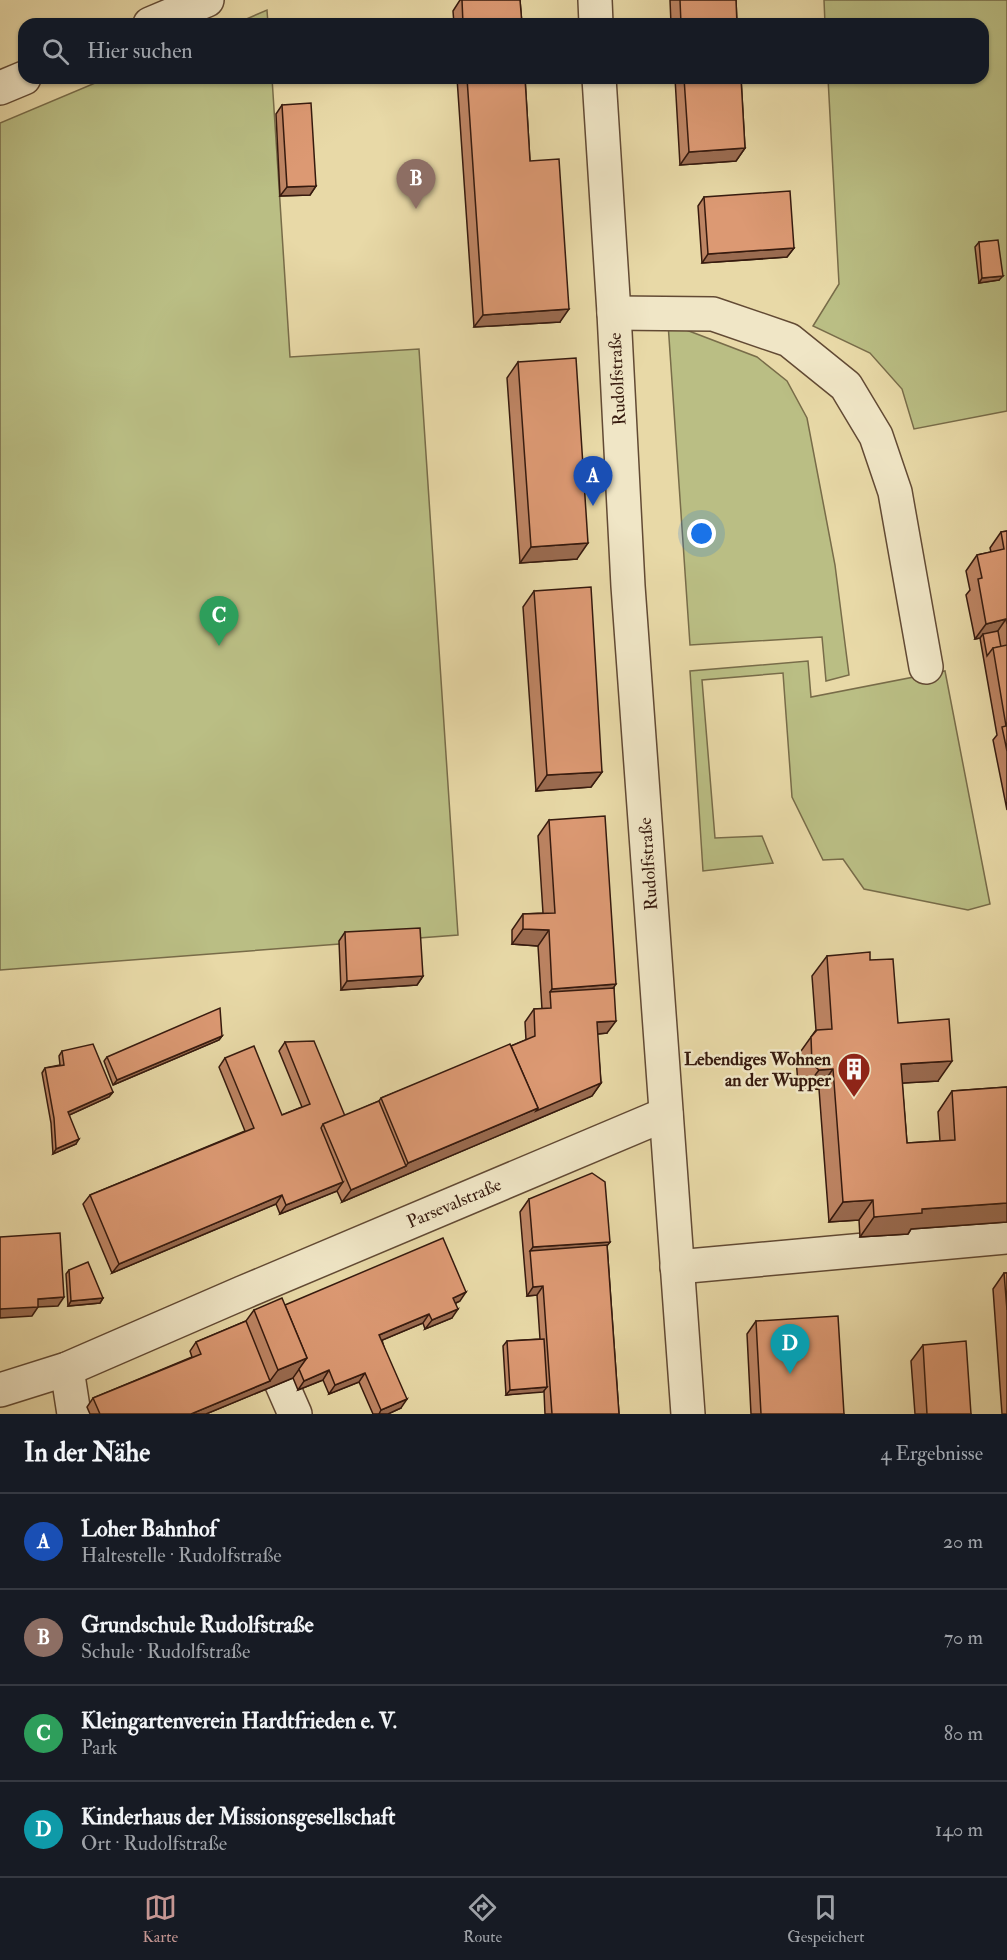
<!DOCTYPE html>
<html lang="de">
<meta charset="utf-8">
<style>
:root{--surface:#171b24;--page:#242831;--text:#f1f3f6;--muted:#9ea1a6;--line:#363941;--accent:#c59692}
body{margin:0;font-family:"IM FELL Double Pica",serif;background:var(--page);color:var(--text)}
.you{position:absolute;left:702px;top:534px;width:21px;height:21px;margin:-15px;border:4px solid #fff;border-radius:50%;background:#1a73e8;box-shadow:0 0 0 9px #1a73e833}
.badge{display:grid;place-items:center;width:39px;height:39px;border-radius:50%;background:var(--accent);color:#fff;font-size:20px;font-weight:700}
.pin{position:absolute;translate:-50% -50px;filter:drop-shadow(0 2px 3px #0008)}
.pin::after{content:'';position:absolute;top:32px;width:21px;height:18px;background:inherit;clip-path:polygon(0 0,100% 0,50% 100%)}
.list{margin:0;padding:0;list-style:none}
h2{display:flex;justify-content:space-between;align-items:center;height:78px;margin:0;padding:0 24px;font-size:26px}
h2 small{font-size:20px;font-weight:400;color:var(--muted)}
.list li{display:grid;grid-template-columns:39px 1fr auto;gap:18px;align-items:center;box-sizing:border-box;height:96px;padding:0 24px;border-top:2px solid var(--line)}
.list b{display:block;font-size:22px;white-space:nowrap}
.list p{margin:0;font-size:20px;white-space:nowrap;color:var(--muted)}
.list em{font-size:20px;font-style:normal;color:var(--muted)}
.icon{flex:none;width:33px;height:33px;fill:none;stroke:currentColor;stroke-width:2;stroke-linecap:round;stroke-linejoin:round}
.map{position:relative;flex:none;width:1007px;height:1414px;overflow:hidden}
.search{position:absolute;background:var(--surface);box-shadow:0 2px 4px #0004;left:18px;right:18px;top:18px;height:66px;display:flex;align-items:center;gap:15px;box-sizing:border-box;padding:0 21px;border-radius:18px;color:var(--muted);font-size:22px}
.sheet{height:462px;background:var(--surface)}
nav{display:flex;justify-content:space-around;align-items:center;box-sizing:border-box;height:84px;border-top:2px solid var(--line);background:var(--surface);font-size:16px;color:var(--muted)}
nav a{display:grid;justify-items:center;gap:3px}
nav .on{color:var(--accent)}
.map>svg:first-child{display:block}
.green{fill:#babe84;stroke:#786c49;stroke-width:1.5}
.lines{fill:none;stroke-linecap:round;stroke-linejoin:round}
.minor-casing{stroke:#624a34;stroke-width:36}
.minor{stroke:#f0e6c6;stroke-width:33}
.wall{fill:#bd8463;stroke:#361a0e;stroke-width:1.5}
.shaded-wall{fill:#9a6b50;stroke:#361a0e;stroke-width:1.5}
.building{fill:#dc9973;stroke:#361a0e;stroke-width:1.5}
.labels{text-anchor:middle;stroke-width:5;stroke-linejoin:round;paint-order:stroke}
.street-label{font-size:18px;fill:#361a0e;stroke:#f0e6c6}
.poi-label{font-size:18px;font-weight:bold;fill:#361a0e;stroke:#f0e6c6;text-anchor:end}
</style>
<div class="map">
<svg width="1007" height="1414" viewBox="0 0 1007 1414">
<rect width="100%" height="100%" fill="#e8d9a7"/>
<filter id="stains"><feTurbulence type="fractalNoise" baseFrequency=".00333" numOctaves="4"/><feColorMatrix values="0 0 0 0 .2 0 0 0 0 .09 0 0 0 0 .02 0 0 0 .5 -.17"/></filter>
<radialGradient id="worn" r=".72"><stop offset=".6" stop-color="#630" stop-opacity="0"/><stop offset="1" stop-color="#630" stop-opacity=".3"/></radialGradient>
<g class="green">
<polygon points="824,0 1007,0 1007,411 914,429 902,389 870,353 813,326 839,284 828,78 983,78 983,24 825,24"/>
<polygon points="267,10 268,24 235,24"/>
<polygon points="107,78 272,78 290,357 419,349 458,935 0,970 0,123"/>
<polygon points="668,323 757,357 787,381 807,418 835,565 849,675 826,681 822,637 690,645"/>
<polygon points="808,661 811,697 945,671 990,904 968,910 864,889 843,859 823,860 792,797 783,673 702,680 715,838 762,836 773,863 703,871 690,671"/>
</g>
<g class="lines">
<defs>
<g id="minor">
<polyline points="595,0 596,24"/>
<polyline points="150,24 207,0"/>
<polyline points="599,78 614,313 628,586 688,1414"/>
<polyline points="0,88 24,78"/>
<polyline points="614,313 713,314 789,340 846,386 876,436 895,492 926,667"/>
<polyline points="677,1267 1007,1237"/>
<polyline points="263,1341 295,1414"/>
<polyline points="67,1369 74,1414"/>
<polyline points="0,1390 67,1369 242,1293 666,1114"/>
</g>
</defs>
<use href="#minor" class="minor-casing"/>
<use href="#minor" class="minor"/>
</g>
<g class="wall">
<polygon points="460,0 520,0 522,24 454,24 453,11"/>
<polygon points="670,0 736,0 737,24 671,24"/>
<polygon points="457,78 525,78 530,161 560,322 474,327"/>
<polygon points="675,78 741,78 745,148 736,161 680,165"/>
<polygon points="282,105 316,186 310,195 280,196 276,114"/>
<polygon points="704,197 794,248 787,257 702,263 698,206"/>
<polygon points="979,242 999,280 979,283 975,247"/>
<polygon points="518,362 577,559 520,563 507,378"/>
<polygon points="1007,531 1007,810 993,740 997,735 980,638 975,639 966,595 970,590 966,571 977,555 991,552 990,548 1001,532"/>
<polygon points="534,591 602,772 591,787 536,791 523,607"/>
<polygon points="549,820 614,988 607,1033 597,1034 601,1083 592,1096 342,1202 337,1191 280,1214 276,1204 112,1273 83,1204 90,1195 245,1131 219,1067 225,1058 282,1115 302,1107 279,1051 285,1042 345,1116 379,1101 381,1098 526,1040 525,1022 534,1009 542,1009 538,946 512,944 512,930 523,914 543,913 538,836"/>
<polygon points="345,932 423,976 417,985 341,990 339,941"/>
<polygon points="827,956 870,960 898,1023 938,1081 902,1083 907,1143 940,1141 938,1112 952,1091 1007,1087 1007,1222 911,1229 908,1234 860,1237 859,1220 829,1222 819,1089 804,1090 798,1084 796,1058 816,1030 812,976"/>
<polygon points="222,1036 219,1040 113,1085 104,1061 107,1057"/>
<polygon points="62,1051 113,1092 109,1097 69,1115 76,1144 53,1154 51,1123 42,1073 45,1068 60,1065 59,1056"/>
<polygon points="529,1199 610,1242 607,1245 619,1414 545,1414 544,1391 506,1395 503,1346 507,1341 540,1339 537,1295 527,1296 520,1212"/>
<polygon points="69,1270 103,1298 100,1303 68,1306 66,1274"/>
<polygon points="1004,1273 1007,1273 1007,1414 1002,1414 993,1289"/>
<polygon points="460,1301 456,1303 452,1318 425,1329 423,1323 382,1340 401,1408 388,1414 373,1414 359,1382 329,1394 323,1380 298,1390 293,1378 206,1414 90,1414 87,1407 93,1398 192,1357 190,1351 196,1342 246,1321 254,1310 285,1305"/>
<polygon points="756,1321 844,1414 751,1414 747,1334"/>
<polygon points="923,1345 971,1414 915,1414 911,1361"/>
</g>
<g class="shaded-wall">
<polygon points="745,148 736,161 680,165 689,152"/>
<polygon points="316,186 310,195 280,196 287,187"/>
<polygon points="794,248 787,257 702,263 708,254"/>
<polygon points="1003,276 999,280 979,283 982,278"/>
<polygon points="569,309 560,322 474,327 483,315"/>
<polygon points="588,543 577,559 520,563 531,547"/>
<polygon points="1006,619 995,635 983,634 980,638 975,639 986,624"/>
<polygon points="602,772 591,787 536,791 547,775"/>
<polygon points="523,929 549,930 538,946 512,944"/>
<polygon points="423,976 417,985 341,990 347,981"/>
<polygon points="616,984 605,1000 550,992 552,989"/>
<polygon points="616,1021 607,1033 588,1035 597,1022"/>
<polygon points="222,1036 219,1040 113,1085 117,1080"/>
<polygon points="952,1061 938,1081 887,1084 901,1064"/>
<polygon points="833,1069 819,1089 804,1090 819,1070"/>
<polygon points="601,1083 592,1096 342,1202 351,1190 406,1166 408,1163 538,1108"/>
<polygon points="113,1092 109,1097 65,1117 68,1112"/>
<polygon points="79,1139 76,1144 53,1154 56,1149"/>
<polygon points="343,1182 337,1191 280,1214 286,1205"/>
<polygon points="282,1195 276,1204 112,1273 119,1264"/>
<polygon points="873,1200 859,1220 829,1222 843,1202"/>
<polygon points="1007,1203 1007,1222 911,1229 908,1234 860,1237 874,1217 922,1209"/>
<polygon points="610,1242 601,1254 530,1251 533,1247"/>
<polygon points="543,1286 537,1295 527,1296 533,1287"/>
<polygon points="466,1292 460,1301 447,1307 453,1298"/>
<polygon points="64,1297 58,1306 38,1307 32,1316 0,1318 0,1309 38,1299"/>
<polygon points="103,1298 100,1303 68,1306 71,1301"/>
<polygon points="458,1309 452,1318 425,1329 432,1320"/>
<polygon points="429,1314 423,1323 373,1344 379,1335"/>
<polygon points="307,1358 293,1378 206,1414 191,1414 270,1381 278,1370"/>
<polygon points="329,1370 323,1380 298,1390 304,1381"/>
<polygon points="365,1373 359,1382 329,1394 335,1385"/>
<polygon points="547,1387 543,1392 506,1395 510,1390"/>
<polygon points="407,1399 401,1408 388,1414 379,1414 381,1410"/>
</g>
<g class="building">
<polygon points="462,0 520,0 522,24 463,24"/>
<polygon points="680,0 736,0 737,24 681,24"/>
<polygon points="467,78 525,78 530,161 559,159 569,309 483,315"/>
<polygon points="684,78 741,78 745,148 689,152"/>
<polygon points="311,103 316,186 287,187 282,105"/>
<polygon points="790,191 794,248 708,254 704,197"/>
<polygon points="998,240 1003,276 982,278 979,242"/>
<polygon points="576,358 588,543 531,547 518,362"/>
<polygon points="1007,531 1007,624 1006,619 986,624 978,579 982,578 977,555 1004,549 1001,532"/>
<polygon points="591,587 602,772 547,775 534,591"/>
<polygon points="998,631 1001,647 993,648 987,656 983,634"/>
<polygon points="1007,645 1007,751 1002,727 1006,726 993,648"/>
<polygon points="605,816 616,984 552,989 549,930 523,929 523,914 555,913 549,820"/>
<polygon points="420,928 423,976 347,981 345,932"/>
<polygon points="870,952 870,960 893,959 898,1023 949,1019 952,1061 901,1064 907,1143 955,1140 952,1091 1007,1087 1007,1203 922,1209 922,1213 874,1217 873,1200 843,1202 833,1069 819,1070 812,1064 811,1037 817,1030 832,1029 827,956"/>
<polygon points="614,988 616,1021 597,1022 601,1083 536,1111 538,1108 511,1046 535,1036 534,1009 551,1008 550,992"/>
<polygon points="220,1008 222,1036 117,1080 107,1057"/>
<polygon points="314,1041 345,1116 323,1124 321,1128 343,1182 286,1205 282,1195 119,1264 90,1195 254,1128 225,1058 254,1046 282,1115 310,1104 285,1042"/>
<polygon points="93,1044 113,1092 68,1112 79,1139 56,1149 54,1118 45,1068 64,1065 62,1051"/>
<polygon points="510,1044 538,1108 408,1163 381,1098"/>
<polygon points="379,1101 406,1166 351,1190 323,1124"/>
<polygon points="592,1173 605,1182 610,1242 533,1247 529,1199"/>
<polygon points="60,1233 64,1297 38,1299 38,1307 0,1309 0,1237"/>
<polygon points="443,1238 466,1292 453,1298 458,1309 432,1320 429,1314 379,1335 407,1399 381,1410 365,1373 335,1385 329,1370 304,1381 299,1369 307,1358 285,1305"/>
<polygon points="607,1245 619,1414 552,1414 543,1286 533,1287 530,1251"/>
<polygon points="88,1262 103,1298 71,1301 69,1270"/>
<polygon points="1004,1273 1007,1273 1007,1310"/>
<polygon points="282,1298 307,1358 278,1370 254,1310"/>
<polygon points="838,1316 844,1414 761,1414 756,1321"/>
<polygon points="246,1321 270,1381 191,1414 100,1414 93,1398 201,1354 196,1342"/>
<polygon points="544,1339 547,1387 510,1390 507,1341"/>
<polygon points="966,1341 971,1414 927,1414 923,1345"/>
</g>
<defs>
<symbol id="building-pin" viewBox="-11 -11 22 30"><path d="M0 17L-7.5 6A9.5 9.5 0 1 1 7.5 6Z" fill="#8f2418" stroke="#f0e6c6"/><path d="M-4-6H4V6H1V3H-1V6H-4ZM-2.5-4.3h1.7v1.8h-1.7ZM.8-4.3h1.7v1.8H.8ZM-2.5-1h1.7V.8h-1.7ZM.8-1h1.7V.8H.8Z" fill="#fff"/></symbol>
</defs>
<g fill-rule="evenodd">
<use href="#building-pin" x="835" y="1050" width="38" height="52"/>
</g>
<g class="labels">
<g class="street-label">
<text transform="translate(617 379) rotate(-93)" y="6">Rudolfstraße</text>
<text transform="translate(648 864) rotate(-94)" y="6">Rudolfstraße</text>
<text transform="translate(454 1203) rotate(-23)" y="6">Parsevalstraße</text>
</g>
<g class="poi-label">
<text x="831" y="1065">Lebendiges Wohnen<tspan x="831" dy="21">an der Wupper</tspan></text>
</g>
</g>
<rect width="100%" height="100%" filter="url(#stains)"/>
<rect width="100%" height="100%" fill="url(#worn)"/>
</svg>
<div class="you"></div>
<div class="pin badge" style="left:593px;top:506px;background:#1a4fb4">A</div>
<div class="pin badge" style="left:416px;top:209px;background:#8d6e63">B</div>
<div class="pin badge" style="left:219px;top:646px;background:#2e9e5b">C</div>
<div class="pin badge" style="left:790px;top:1374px;background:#0f9aa8">D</div>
<div class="search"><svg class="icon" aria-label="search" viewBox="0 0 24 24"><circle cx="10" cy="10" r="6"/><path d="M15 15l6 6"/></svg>Hier suchen</div>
</div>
<section class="sheet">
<h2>In der Nähe<small>4 Ergebnisse</small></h2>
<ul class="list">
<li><span class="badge" style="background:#1a4fb4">A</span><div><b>Loher Bahnhof</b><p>Haltestelle · Rudolfstraße</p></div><em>20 m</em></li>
<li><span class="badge" style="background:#8d6e63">B</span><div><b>Grundschule Rudolfstraße</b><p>Schule · Rudolfstraße</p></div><em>70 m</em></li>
<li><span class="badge" style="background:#2e9e5b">C</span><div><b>Kleingartenverein Hardtfrieden e. V.</b><p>Park</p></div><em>80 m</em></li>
<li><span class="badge" style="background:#0f9aa8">D</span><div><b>Kinderhaus der Missionsgesellschaft</b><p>Ort · Rudolfstraße</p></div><em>140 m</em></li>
</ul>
</section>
<nav>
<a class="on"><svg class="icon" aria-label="map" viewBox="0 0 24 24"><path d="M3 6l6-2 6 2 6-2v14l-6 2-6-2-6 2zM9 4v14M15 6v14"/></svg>Karte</a>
<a><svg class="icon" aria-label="directions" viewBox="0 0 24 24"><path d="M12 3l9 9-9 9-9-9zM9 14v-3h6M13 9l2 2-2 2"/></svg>Route</a>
<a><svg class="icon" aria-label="saved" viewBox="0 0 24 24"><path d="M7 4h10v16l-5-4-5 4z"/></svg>Gespeichert</a>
</nav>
